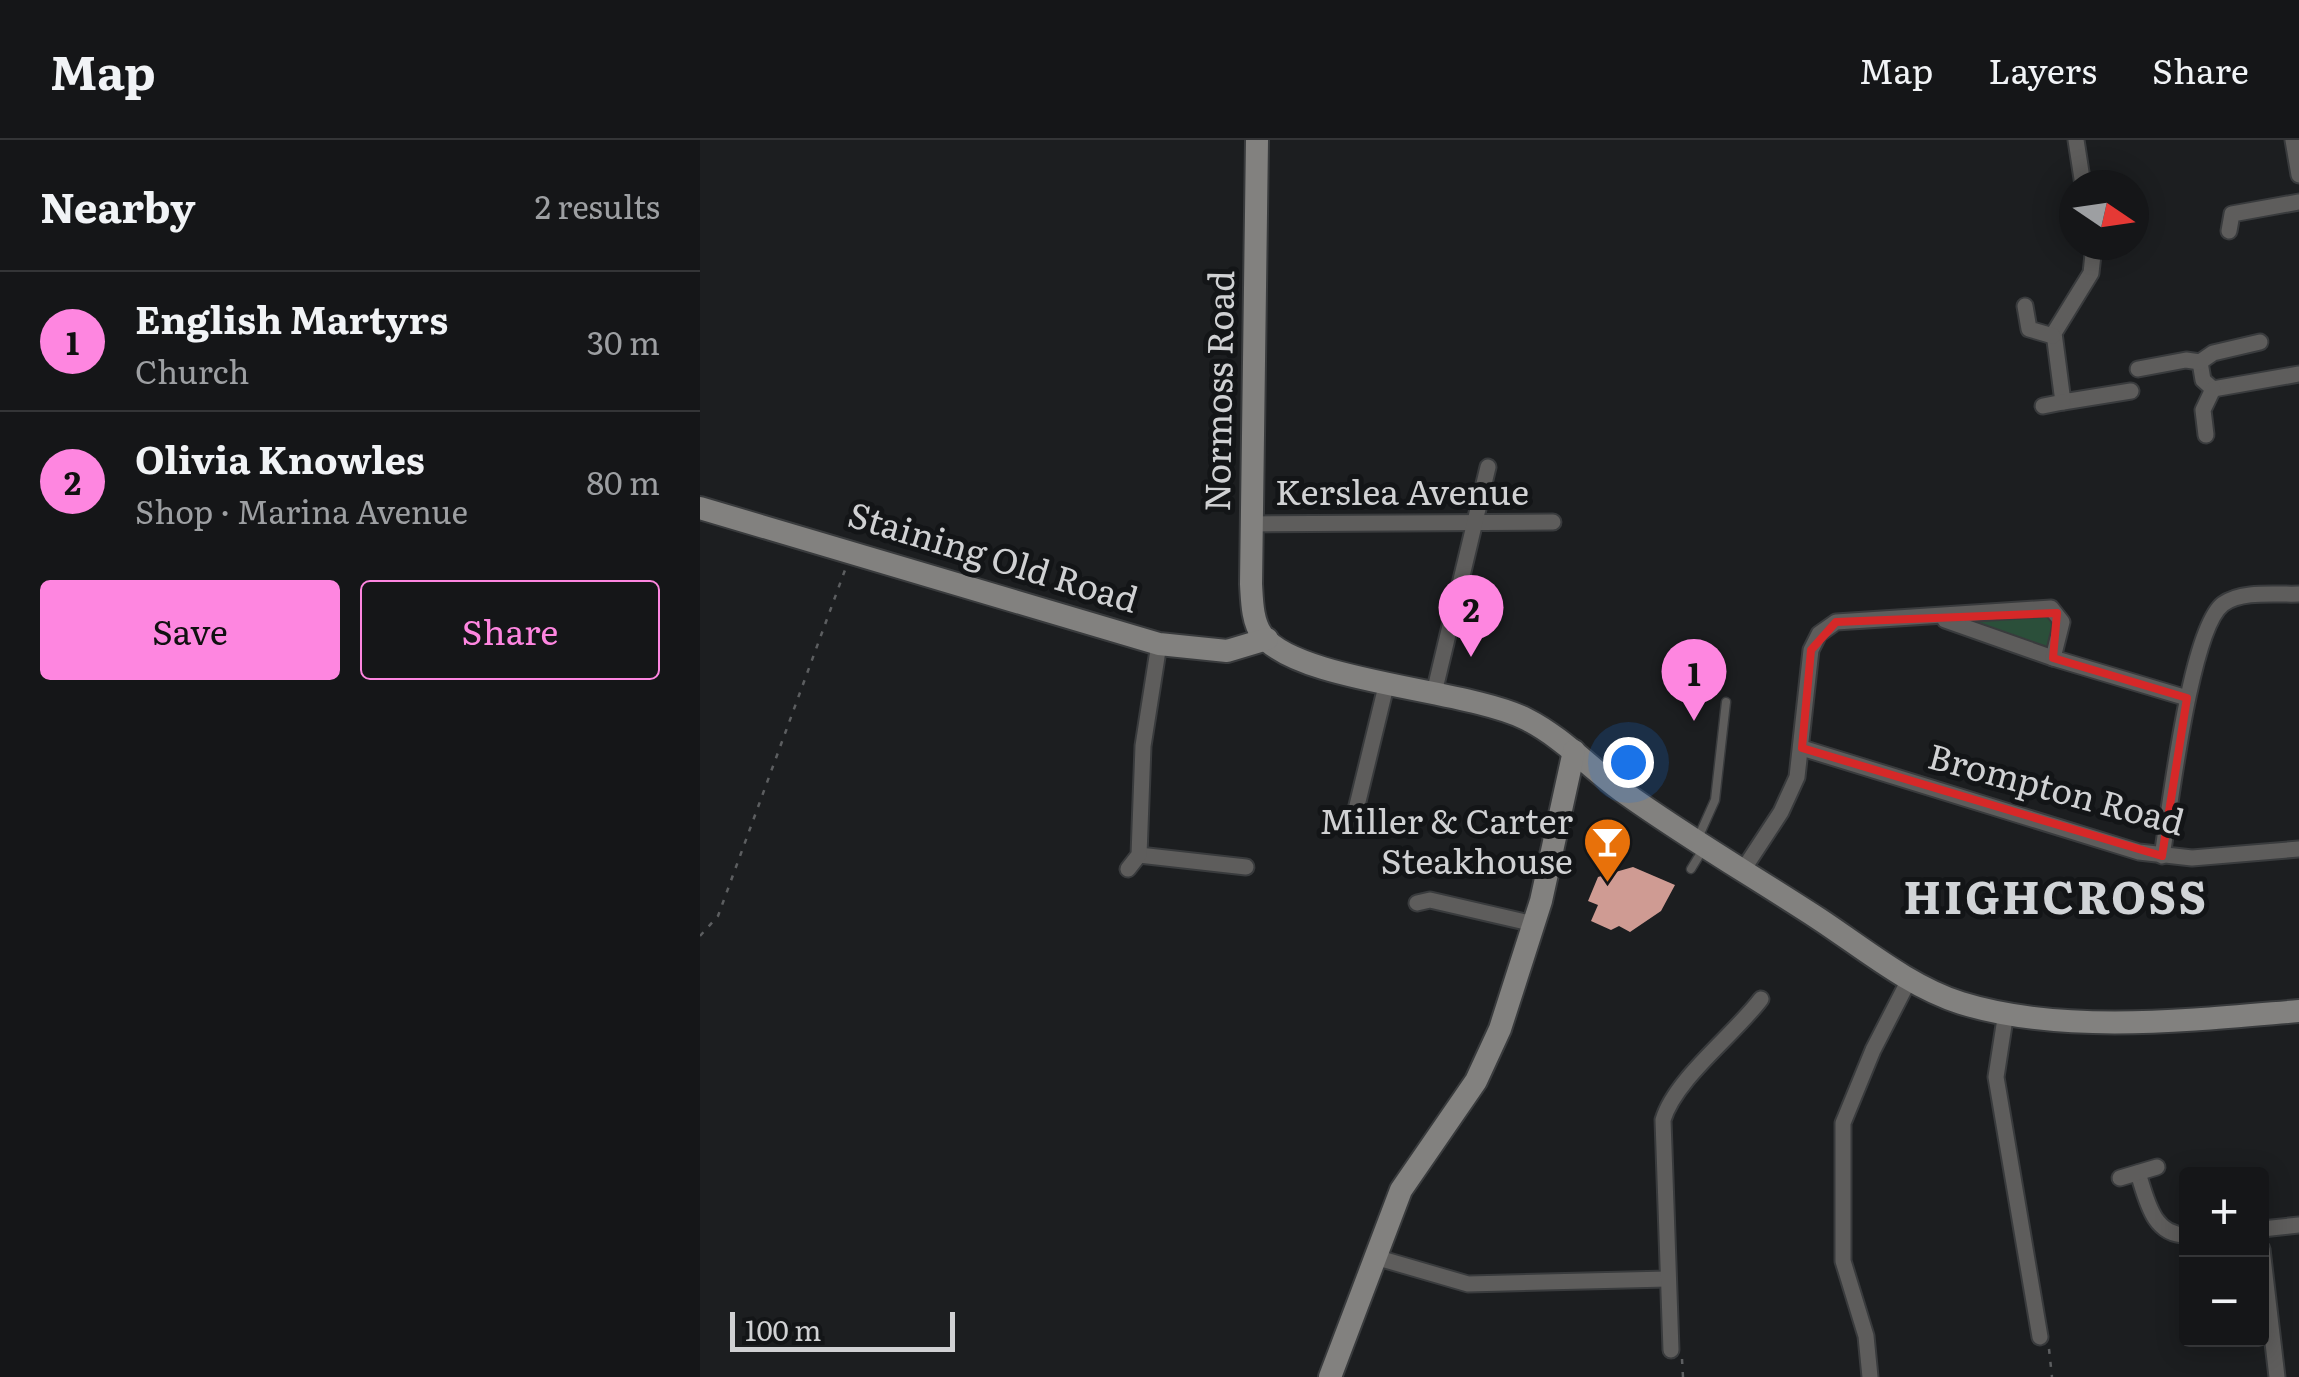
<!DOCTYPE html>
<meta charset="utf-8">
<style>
:root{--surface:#151618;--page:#222325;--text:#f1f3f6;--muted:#9d9fa2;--line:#343537;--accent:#fe86e0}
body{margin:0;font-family:Literata,serif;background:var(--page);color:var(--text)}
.controls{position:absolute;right:30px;bottom:30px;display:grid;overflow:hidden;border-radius:10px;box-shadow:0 5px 25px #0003}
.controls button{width:90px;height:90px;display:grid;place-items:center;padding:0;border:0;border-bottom:2px solid var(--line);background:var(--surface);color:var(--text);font:50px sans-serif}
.compass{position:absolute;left:1359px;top:30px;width:90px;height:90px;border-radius:50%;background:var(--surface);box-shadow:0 5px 25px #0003;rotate:103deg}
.scale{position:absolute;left:30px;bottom:25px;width:225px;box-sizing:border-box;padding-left:10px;border:5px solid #d0d1d3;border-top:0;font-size:28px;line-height:35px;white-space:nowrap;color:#d0d1d3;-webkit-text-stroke:8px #131517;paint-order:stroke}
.you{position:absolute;left:928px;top:622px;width:35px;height:35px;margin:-25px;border:8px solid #fff;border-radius:50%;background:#1a73e8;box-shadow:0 0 0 15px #1a73e833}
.badge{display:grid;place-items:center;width:65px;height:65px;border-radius:50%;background:var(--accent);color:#111;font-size:32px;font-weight:700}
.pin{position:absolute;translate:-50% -82px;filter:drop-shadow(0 2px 5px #0008)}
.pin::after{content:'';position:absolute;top:52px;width:35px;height:30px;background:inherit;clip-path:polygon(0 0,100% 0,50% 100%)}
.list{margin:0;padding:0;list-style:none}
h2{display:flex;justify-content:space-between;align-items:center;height:130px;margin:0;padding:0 40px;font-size:42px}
h2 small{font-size:32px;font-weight:400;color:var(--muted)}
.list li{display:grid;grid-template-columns:65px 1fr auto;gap:30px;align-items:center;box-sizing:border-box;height:140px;padding:0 40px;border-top:2px solid var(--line)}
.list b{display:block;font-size:38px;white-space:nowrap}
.list p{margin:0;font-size:32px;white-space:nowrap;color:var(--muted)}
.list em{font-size:32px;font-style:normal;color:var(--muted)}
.actions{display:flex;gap:20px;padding:30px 40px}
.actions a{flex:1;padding:22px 0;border:2px solid var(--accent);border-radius:10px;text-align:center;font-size:35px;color:var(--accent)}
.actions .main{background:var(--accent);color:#111}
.map{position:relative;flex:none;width:1599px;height:1237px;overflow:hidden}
header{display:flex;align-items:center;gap:60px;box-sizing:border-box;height:140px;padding:0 50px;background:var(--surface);border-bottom:2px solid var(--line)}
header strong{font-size:48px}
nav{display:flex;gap:55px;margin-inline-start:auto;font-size:35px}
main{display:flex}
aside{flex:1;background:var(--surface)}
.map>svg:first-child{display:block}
.green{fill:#2b4f3a}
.building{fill:#cf9b93}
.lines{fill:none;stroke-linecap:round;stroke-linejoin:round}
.lane-casing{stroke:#393b3d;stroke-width:11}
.street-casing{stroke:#393b3d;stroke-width:19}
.secondary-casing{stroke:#393b3d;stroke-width:26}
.path{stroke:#5c5e60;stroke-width:2.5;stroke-dasharray:5 8;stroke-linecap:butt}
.lane{stroke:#5e5d5c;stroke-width:8}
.street{stroke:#5e5d5c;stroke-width:15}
.secondary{stroke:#82817f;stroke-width:22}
.marked{fill:none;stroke:#d62828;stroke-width:8;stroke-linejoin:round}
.labels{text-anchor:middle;stroke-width:10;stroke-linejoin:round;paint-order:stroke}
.street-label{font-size:35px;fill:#d0d1d3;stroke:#131517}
.poi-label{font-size:35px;fill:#d0d1d3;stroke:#131517;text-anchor:end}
.district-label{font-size:45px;font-weight:bold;letter-spacing:2.5px;fill:#d1d4d7;stroke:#131517}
</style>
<header>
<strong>Map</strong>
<nav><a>Map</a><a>Layers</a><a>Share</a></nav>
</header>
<main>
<aside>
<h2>Nearby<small>2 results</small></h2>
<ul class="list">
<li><span class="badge">1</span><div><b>English Martyrs</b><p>Church</p></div><em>30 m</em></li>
<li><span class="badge">2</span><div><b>Olivia Knowles</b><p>Shop · Marina Avenue</p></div><em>80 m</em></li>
</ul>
<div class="actions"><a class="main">Save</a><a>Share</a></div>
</aside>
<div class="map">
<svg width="1599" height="1237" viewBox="0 0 1599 1237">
<rect width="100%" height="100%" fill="#1c1e20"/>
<polygon class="green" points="1357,473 1353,518 1242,479"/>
<polygon class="building" points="933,727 975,745 961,771 930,792 919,786 911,790 891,781 898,765 888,761 898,737"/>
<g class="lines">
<defs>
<g id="lane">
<polyline points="998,698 1015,660 1026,562"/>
<polyline points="991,729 1002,711"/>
</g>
<g id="street">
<polyline points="1376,0 1383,45"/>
<polyline points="1593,0 1599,35"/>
<polyline points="1529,91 1532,74 1599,62"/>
<polyline points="1394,105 1391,133 1354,193 1363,262 1431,251"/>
<polyline points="1325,166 1329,189 1353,196"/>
<polyline points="1500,222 1503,240 1513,249 1599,234"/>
<polyline points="1438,229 1486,220 1500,222 1513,213 1560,202"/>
<polyline points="1343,266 1363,262"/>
<polyline points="1506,295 1503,270 1513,249"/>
<polyline points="551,384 853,382"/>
<polyline points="1245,480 1353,518"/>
<polyline points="734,553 788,327"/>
<polyline points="1102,608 1439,712 1492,718 1599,709"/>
<polyline points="653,682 687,542"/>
<polyline points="439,715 546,727"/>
<path d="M1462 716C1470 669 1490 489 1523 464 1542 450 1577 455 1599 454"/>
<polyline points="428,729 439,715 443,606 459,504"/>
<polyline points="1043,730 1081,672 1097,637 1111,510 1119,494 1136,482 1351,468 1362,482 1353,518 1487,558"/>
<polyline points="717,763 730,760 834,784"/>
<polyline points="1306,872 1296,937 1340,1197"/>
<path d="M1438 1033C1447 1061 1453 1095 1486 1095"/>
<polyline points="1420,1038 1457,1027"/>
<polyline points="1562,1089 1599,1085"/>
<polyline points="1562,1109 1577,1237"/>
<polyline points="675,1117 768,1144 967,1139"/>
<path d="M971 1210 963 980C975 939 1034 895 1061 859"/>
<polyline points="1170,1237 1166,1196 1143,1121 1143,983 1173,910 1210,838"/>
</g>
<g id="secondary">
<path d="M557 0 551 444C552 460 552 481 562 495 597 542 767 549 826 579 862 597 890 628 922 651 986 697 1053 736 1119 779 1163 808 1210 847 1261 863 1364 895 1493 880 1599 871"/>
<polyline points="0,368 459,504 527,511 567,499"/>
<polyline points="630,1237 701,1050 776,941 800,889 841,761 874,611"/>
</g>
</defs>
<use href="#lane" class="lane-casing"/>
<use href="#street" class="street-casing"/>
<use href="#secondary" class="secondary-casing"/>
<g class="path">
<polyline points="0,796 18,776 145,430"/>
<polyline points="1349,1209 1352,1237"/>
<polyline points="982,1219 983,1237"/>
</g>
<use href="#lane" class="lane"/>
<use href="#street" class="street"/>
<use href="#secondary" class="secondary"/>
</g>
<path class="marked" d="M1357 473 1353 518 1487 558 1462 716 1102 608 1111 510 1136 482Z"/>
<defs>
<symbol id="bar-pin" viewBox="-11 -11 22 30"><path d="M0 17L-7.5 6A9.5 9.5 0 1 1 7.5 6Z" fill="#e8710a" stroke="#131517"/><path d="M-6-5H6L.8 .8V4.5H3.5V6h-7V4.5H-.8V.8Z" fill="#fff"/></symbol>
</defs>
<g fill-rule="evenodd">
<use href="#bar-pin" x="880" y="674" width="55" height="75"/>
</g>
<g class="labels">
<g class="street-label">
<text transform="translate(520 251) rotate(-89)" y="12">Normoss Road</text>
<text x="702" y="365">Kerslea Avenue</text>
<text transform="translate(293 418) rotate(17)" y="12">Staining Old Road</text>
<text transform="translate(1356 650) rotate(15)" y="12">Brompton Road</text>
</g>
<g class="poi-label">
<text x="873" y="694">Miller &amp; Carter<tspan x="873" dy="40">Steakhouse</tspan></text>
</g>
<g class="district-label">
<text x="1356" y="774">HIGHCROSS</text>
</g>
</g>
</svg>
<div class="controls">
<button>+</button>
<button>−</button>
</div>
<svg class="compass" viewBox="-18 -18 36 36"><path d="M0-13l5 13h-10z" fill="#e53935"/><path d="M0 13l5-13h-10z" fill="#9d9fa2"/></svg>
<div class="scale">100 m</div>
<div class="you"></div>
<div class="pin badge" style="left:994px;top:581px">1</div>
<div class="pin badge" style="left:771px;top:517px">2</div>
</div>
</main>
